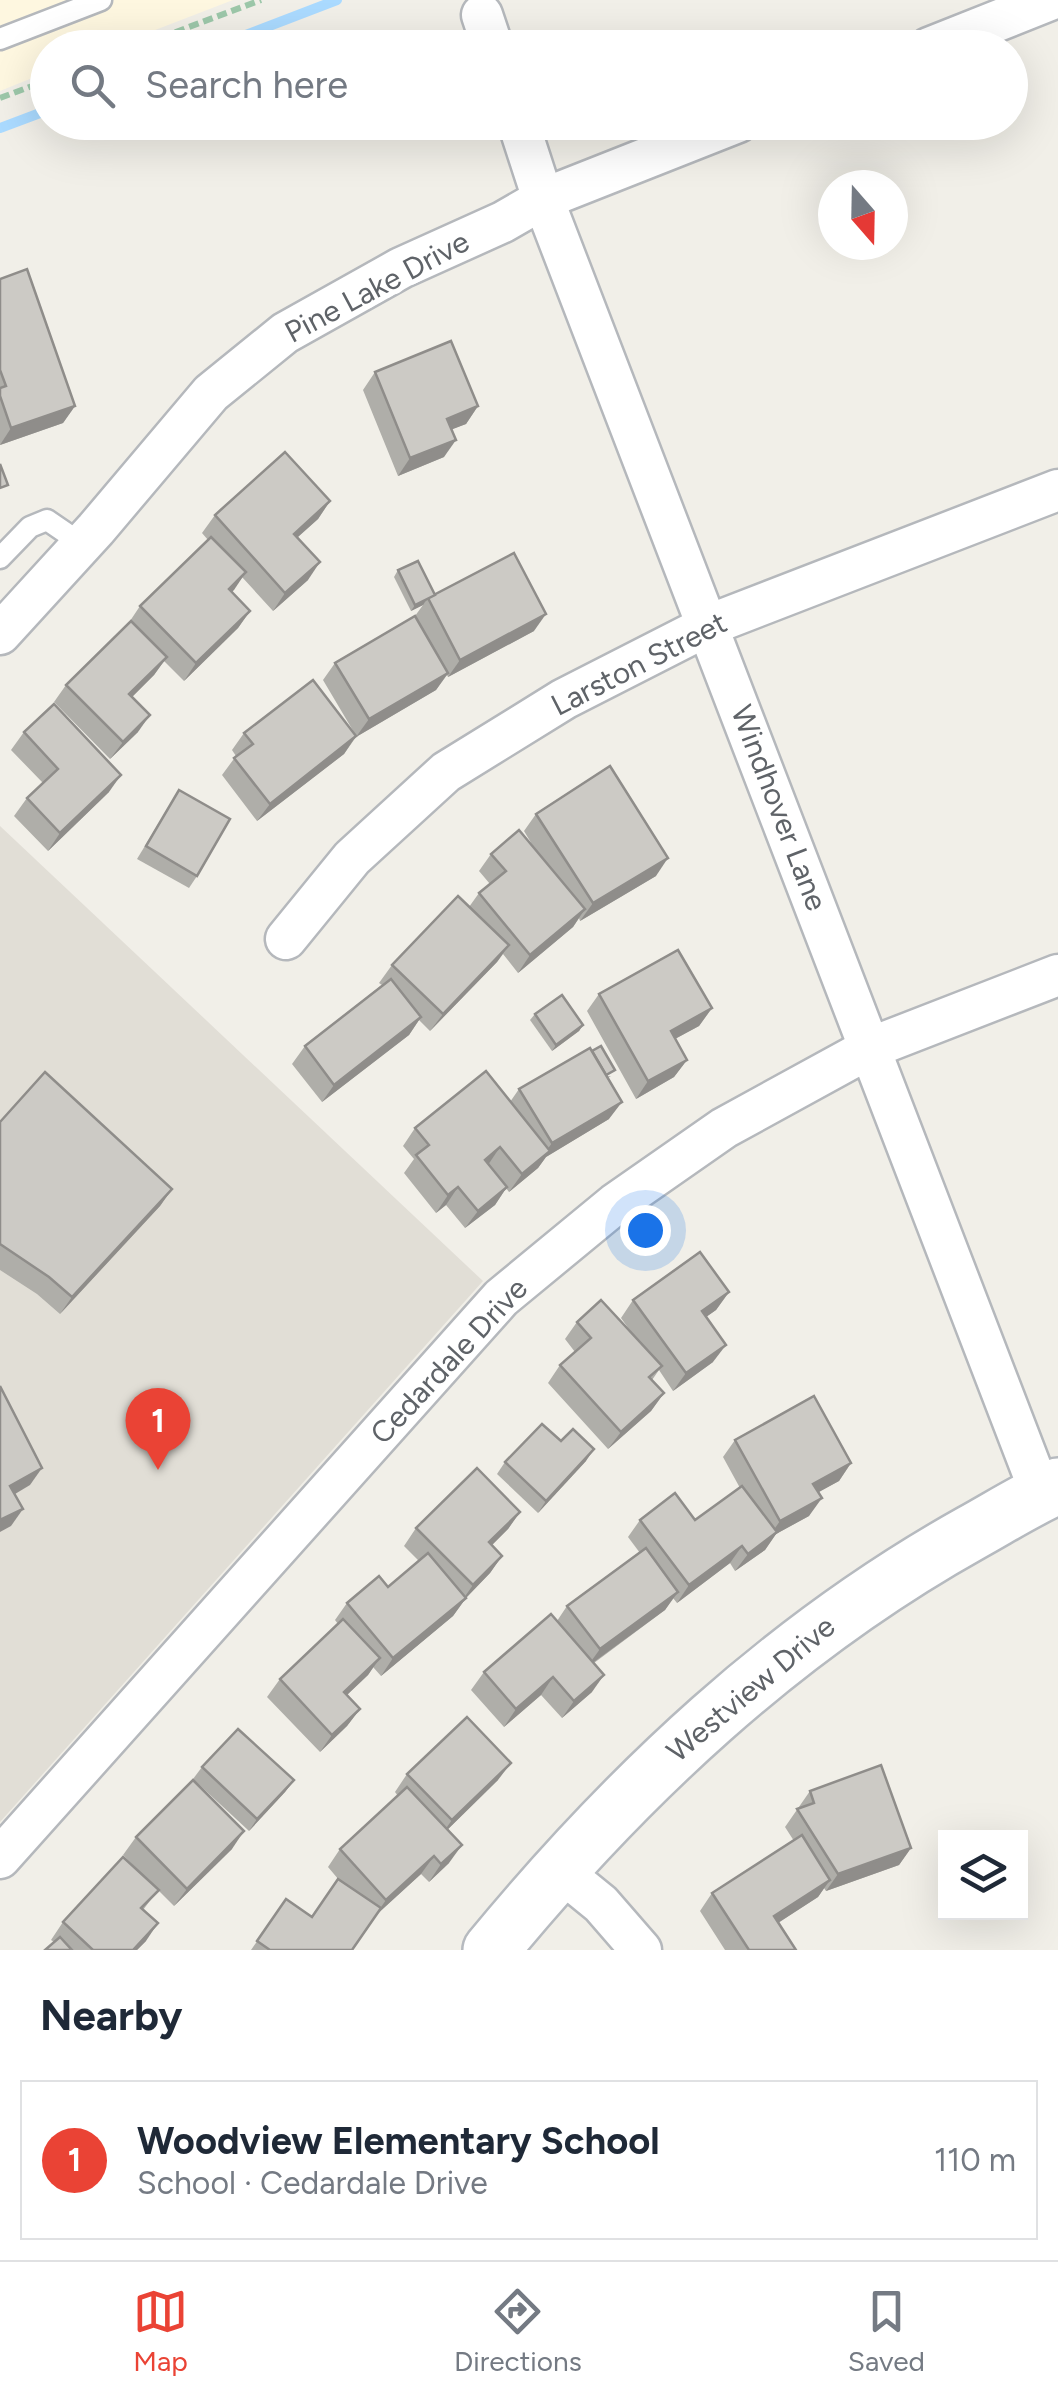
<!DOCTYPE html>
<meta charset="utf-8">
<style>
:root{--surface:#fff;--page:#f2f2f3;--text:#1f2937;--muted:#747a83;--line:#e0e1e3;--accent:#ea4335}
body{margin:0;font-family:Figtree,sans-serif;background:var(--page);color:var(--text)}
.controls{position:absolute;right:30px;bottom:30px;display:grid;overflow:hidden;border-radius:0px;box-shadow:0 10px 40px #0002}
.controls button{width:90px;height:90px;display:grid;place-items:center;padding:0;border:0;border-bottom:2px solid var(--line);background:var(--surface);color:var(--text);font:50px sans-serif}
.compass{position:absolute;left:818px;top:170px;width:90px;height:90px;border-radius:50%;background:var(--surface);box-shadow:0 10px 40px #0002;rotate:160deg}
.you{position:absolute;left:645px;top:1230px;width:35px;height:35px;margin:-25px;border:8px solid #fff;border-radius:50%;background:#1a73e8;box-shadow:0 0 0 15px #1a73e833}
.badge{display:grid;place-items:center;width:65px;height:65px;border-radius:50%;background:var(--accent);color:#fff;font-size:32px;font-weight:700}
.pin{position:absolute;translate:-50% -82px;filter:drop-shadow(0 2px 5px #0008)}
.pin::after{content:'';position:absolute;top:52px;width:35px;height:30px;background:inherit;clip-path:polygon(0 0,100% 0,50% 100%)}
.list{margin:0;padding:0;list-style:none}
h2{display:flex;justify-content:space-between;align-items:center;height:130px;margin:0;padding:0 40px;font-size:42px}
h2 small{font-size:32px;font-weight:400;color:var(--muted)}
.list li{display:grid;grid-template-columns:65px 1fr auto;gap:30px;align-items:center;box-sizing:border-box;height:160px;margin:0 20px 20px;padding:0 20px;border:2px solid var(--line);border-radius:0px}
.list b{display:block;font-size:38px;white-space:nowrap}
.list p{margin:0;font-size:32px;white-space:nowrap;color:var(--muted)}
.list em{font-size:32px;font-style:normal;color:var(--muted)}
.icon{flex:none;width:55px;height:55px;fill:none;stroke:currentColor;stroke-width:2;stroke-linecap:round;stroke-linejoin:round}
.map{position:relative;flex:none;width:1058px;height:1950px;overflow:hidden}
.search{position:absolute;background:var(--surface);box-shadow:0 10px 40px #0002;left:30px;right:30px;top:30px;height:110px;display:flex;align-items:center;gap:25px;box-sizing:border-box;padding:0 35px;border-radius:55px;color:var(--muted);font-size:38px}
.sheet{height:310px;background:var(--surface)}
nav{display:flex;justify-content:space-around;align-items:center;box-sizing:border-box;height:140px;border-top:2px solid var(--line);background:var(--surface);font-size:28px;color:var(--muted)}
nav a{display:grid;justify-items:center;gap:5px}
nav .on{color:var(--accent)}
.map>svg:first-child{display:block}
.commercial{fill:#fef7e0}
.education{fill:#e1ded6}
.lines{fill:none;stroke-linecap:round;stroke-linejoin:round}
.stream{stroke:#aadaff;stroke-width:10}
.lane-casing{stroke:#b5b8bc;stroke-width:25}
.street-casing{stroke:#b5b8bc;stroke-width:45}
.secondary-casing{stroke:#b6babf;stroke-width:60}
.path{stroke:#9cc7a9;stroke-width:6;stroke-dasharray:10 5;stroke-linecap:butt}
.lane{stroke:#fff;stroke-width:20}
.street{stroke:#fff;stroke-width:40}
.secondary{stroke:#fff;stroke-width:55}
.wall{fill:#afaea9}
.shaded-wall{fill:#8f8d8a}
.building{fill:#cccac5;stroke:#8f8d8a;stroke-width:2.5}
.labels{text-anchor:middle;stroke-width:10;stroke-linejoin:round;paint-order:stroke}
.street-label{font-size:30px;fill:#5f6368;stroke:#fff}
</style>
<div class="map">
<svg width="1058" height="1950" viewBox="0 0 1058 1950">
<rect width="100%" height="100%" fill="#f1efe8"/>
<polygon class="commercial" points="0,0 233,0 111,47 48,48 47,72 0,91"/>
<polygon class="education" points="0,826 483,1281 0,1822"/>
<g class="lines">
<g class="stream">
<polyline points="212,48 337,0"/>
<polyline points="0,128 48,110"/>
</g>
<defs>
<g id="lane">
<polyline points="0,39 101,0"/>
<polyline points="0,558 30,527 47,520 82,544"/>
</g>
<g id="street">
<polyline points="482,15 493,48"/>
<polyline points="929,48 1050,0"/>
<polyline points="518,122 543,199 1041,1494"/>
<polyline points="0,634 96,529 211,393 285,333 401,268 503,222 543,199 738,122"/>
<polyline points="286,939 352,858 446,772 564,699 709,625 1058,490"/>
<polyline points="0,1858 501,1298 615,1204 724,1128 870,1048 1058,975"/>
<polyline points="558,1869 601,1904 641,1950"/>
</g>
<path id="secondary" d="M491 1950C627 1785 783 1638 971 1533 1000 1517 1028 1499 1058 1486"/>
</defs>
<use href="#lane" class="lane-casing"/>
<use href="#street" class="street-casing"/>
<use href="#secondary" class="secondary-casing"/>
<g class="path">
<polyline points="133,48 261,0"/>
<polyline points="0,98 48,80"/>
</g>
<use href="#lane" class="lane"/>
<use href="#street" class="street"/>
<use href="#secondary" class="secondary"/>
</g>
<g class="wall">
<polygon points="0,279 75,406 63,423 0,445"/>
<polygon points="375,372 478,406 466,424 452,429 444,457 398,476 363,390"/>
<polygon points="330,501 318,519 298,537 308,580 273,611 242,577 231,592 250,611 238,628 184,681 164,661 154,675 132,697 138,732 110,759 54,702 66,685 128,624 140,606 208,540 202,533 215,515"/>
<polygon points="398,570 435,595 534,631 448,677 447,675 436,690 356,737 344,754 257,821 222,775 236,756 232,750 244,733 355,734 323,680 335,663 415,616 423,605 411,611 394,577"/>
<polygon points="24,732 109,792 48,851 14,816 27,798 43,783 11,750"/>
<polygon points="179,790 197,876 189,888 137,859"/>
<polygon points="536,814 656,876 580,921 579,918 573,927 518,973 503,954 497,962 430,1031 419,1020 409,1035 322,1102 292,1064 305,1046 382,985 379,983 392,965 469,907 479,893 490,884 479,871 491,854 536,851 524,831"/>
<polygon points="599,994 712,1008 699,1026 675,1039 687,1060 674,1077 636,1099 587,1011"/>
<polygon points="535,1014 583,1025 579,1031 552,1051 530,1020"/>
<polygon points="611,1076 608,1078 609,1119 546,1157 538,1168 509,1192 506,1188 495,1205 465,1228 446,1205 436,1213 404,1173 414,1159 403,1146 415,1128 510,1102 519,1089"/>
<polygon points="0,1122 172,1189 160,1206 60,1314 37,1294 0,1270"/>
<polygon points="729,1292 716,1310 706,1317 713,1362 673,1391 659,1370 652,1380 664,1393 651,1411 608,1449 548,1383 560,1365 575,1352 565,1339 577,1322 634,1336 621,1318 633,1300"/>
<polygon points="735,1440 851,1463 839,1481 818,1492 809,1516 776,1534 765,1550 735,1571 730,1563 677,1603 673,1598 665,1610 594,1663 592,1692 562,1718 541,1695 504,1727 471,1690 484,1672 557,1621 567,1606 640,1553 628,1537 640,1520 695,1520 740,1488 723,1457"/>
<polygon points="561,1441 586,1461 538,1513 497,1474 505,1462"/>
<polygon points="520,1512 508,1529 492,1545 502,1556 490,1573 466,1598 453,1616 381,1676 373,1667 368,1675 347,1695 360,1709 347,1726 320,1752 267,1697 280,1679 338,1624 335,1620 347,1603 388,1587 419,1561 404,1546 416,1528"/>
<polygon points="202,1767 294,1780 285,1792 249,1831 193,1779"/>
<polygon points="407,1774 498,1780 447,1830 449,1863 429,1882 421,1874 375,1916 352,1950 251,1950 286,1899 312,1917 339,1880 328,1867 340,1849 398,1796 395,1792"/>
<polygon points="810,1791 911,1848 899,1865 826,1891 824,1888 818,1897 778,1923 796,1950 725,1950 700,1911 712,1893 794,1841 785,1827"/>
<polygon points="136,1837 232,1849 174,1906 158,1890 143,1910 146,1941 137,1950 45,1950 54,1942 51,1940 63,1922 147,1879 123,1855"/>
</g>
<g class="shaded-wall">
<polygon points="75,406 63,423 0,445 11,428"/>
<polygon points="478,406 466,424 435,436 447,419"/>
<polygon points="456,440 444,457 398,476 410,458"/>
<polygon points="330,501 318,519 282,551 294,534"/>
<polygon points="320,562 308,580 273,611 285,593"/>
<polygon points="246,572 234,590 216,607 229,589"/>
<polygon points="427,599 423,605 411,611 415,605"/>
<polygon points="250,611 238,628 184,681 196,663"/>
<polygon points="546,614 534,631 448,677 460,660"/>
<polygon points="167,657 154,675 117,712 129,694"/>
<polygon points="448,673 436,690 356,737 369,719"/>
<polygon points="150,715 138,732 110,759 123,742"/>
<polygon points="356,736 344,754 257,821 270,804"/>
<polygon points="121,775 109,792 48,851 60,833"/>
<polygon points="668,858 656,876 580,921 593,903"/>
<polygon points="585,909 573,927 518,973 530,955"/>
<polygon points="509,945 497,962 430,1031 443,1014"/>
<polygon points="712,1008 699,1026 658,1048 671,1031"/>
<polygon points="421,1017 409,1035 322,1102 334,1085"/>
<polygon points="583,1025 579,1031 552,1051 556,1045"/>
<polygon points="687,1060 674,1077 636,1099 648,1081"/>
<polygon points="622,1102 609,1119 546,1157 538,1168 509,1192 522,1174 541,1158 552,1143"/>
<polygon points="500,1147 488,1165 485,1160"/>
<polygon points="458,1187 446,1205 436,1213 448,1195"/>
<polygon points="507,1187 495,1205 465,1228 478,1211"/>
<polygon points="172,1189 160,1206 60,1314 72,1297"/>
<polygon points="729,1292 716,1310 689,1329 702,1311"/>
<polygon points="726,1345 713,1362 673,1391 686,1373"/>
<polygon points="664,1393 651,1411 608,1449 621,1432"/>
<polygon points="594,1449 586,1461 538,1513 546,1501"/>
<polygon points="851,1463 839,1481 801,1502 813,1484"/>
<polygon points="42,1468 30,1485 0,1503 10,1486"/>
<polygon points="822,1498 809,1516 776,1534 765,1550 735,1571 748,1554 768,1538 780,1521"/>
<polygon points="23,1509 11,1526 0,1532 0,1520"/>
<polygon points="520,1512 508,1529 477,1560 489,1542"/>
<polygon points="742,1546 730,1563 677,1603 689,1585"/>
<polygon points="502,1556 490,1573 463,1601 466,1598 453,1616 381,1676 393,1658 461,1602 473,1585"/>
<polygon points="678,1592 665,1610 587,1667 600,1649"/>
<polygon points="380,1658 368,1675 331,1710 344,1692"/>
<polygon points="604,1675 592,1692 562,1718 574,1701"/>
<polygon points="553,1677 541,1695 504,1727 516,1709"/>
<polygon points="360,1709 347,1726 320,1752 332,1735"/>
<polygon points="511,1763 498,1780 439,1838 452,1820"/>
<polygon points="294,1780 285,1792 249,1831 257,1819"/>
<polygon points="244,1831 232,1849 174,1906 187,1889"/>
<polygon points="462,1845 449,1863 429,1882 441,1864"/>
<polygon points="911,1848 899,1865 826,1891 838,1874"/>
<polygon points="434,1856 421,1874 374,1917 386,1900"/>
<polygon points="830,1880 818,1897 761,1934 774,1916"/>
<polygon points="158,1923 146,1941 137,1950 133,1950"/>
</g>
<g class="building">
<polygon points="27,269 75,406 11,428 0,396 0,388 6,386 0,370 0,279"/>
<polygon points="451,341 478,406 447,419 456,440 410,458 375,372"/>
<polygon points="285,452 330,501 294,534 320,562 285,593 215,515"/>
<polygon points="0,464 8,485 0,488"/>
<polygon points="211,537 246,572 229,589 250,611 196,663 140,606"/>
<polygon points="514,553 546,614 460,660 428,598"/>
<polygon points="418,561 435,595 415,605 398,570"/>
<polygon points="415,616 448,673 369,719 335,663"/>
<polygon points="131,621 167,657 129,694 150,715 123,742 66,685"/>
<polygon points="313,680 356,736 270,804 234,758 253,744 244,733"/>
<polygon points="54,704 121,775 60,833 27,798 58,769 24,732"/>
<polygon points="610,766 668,858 593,903 536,814"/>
<polygon points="179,790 230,819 197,876 146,846"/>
<polygon points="519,830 585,909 530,955 479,893 506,871 491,854"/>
<polygon points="458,896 509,945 443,1014 392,965"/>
<polygon points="678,950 712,1008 671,1031 687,1060 648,1081 599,994"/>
<polygon points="391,979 421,1017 334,1085 305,1046"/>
<polygon points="562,995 583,1025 556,1045 535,1014"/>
<polygon points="601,1046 615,1070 606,1075 592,1051"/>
<polygon points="590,1048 622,1102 552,1143 519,1089"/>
<polygon points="486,1071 550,1151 522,1174 500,1147 485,1160 507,1187 478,1211 458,1187 448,1195 416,1155 429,1145 415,1128"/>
<polygon points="45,1072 172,1189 72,1297 49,1277 0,1244 0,1122"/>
<polygon points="700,1252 729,1292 702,1311 726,1345 686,1373 633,1300"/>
<polygon points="601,1300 662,1366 649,1377 664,1393 621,1432 560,1365 591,1338 577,1322"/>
<polygon points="0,1386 42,1468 10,1486 23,1509 0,1520"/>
<polygon points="814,1396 851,1463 813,1484 822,1498 780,1521 735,1440"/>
<polygon points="542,1424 561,1441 573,1429 594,1449 546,1501 505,1462"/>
<polygon points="477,1468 520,1512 489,1542 502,1556 473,1585 416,1528"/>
<polygon points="742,1486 777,1532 748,1554 742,1546 689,1585 640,1520 675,1493 695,1520"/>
<polygon points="646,1548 678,1592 600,1649 567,1606"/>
<polygon points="428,1553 466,1598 393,1658 347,1603 379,1576 388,1587"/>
<polygon points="551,1614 604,1675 574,1701 553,1677 516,1709 484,1672"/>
<polygon points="343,1619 380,1658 344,1692 360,1709 332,1735 280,1679"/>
<polygon points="467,1717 511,1763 452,1820 407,1774"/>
<polygon points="238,1729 294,1780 257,1819 202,1767"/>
<polygon points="881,1765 911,1848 838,1874 797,1809 814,1803 810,1791"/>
<polygon points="193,1780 244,1831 187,1889 136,1837"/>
<polygon points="407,1787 462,1845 441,1864 434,1856 386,1900 340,1849"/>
<polygon points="802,1835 830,1880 774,1916 796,1950 749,1950 712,1893"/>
<polygon points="123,1857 159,1890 141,1908 158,1923 133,1950 93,1950 63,1922"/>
<polygon points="338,1879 381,1908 352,1950 270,1950 257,1941 286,1899 312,1917"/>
<polygon points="60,1937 72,1950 45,1950"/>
</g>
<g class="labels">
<g class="street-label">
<text transform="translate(377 287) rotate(-28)" y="10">Pine Lake Drive</text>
<text transform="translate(639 664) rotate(-27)" y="10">Larston Street</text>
<text transform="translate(779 808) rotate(69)" y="10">Windhover Lane</text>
<text transform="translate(449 1361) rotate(-47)" y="10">Cedardale Drive</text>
<text transform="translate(751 1689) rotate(-40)" y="10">Westview Drive</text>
</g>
</g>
</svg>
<div class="controls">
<button><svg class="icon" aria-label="layers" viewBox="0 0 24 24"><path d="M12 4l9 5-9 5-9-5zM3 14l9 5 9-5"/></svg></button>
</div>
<svg class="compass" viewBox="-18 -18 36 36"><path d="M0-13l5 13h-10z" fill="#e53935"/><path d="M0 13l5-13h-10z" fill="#747a83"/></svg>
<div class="you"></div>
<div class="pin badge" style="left:158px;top:1470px">1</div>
<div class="search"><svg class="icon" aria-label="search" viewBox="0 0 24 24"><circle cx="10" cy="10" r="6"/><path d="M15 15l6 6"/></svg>Search here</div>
</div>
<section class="sheet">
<h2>Nearby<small></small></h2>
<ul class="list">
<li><span class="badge">1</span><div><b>Woodview Elementary School</b><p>School · Cedardale Drive</p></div><em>110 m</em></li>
</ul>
</section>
<nav>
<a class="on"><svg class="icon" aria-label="map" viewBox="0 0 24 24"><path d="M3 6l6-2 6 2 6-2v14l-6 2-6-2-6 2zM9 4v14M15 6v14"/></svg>Map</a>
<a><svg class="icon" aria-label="directions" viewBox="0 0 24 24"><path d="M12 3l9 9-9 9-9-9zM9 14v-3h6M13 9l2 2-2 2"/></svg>Directions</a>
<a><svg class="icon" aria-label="saved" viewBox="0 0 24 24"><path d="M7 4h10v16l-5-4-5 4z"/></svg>Saved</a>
</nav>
